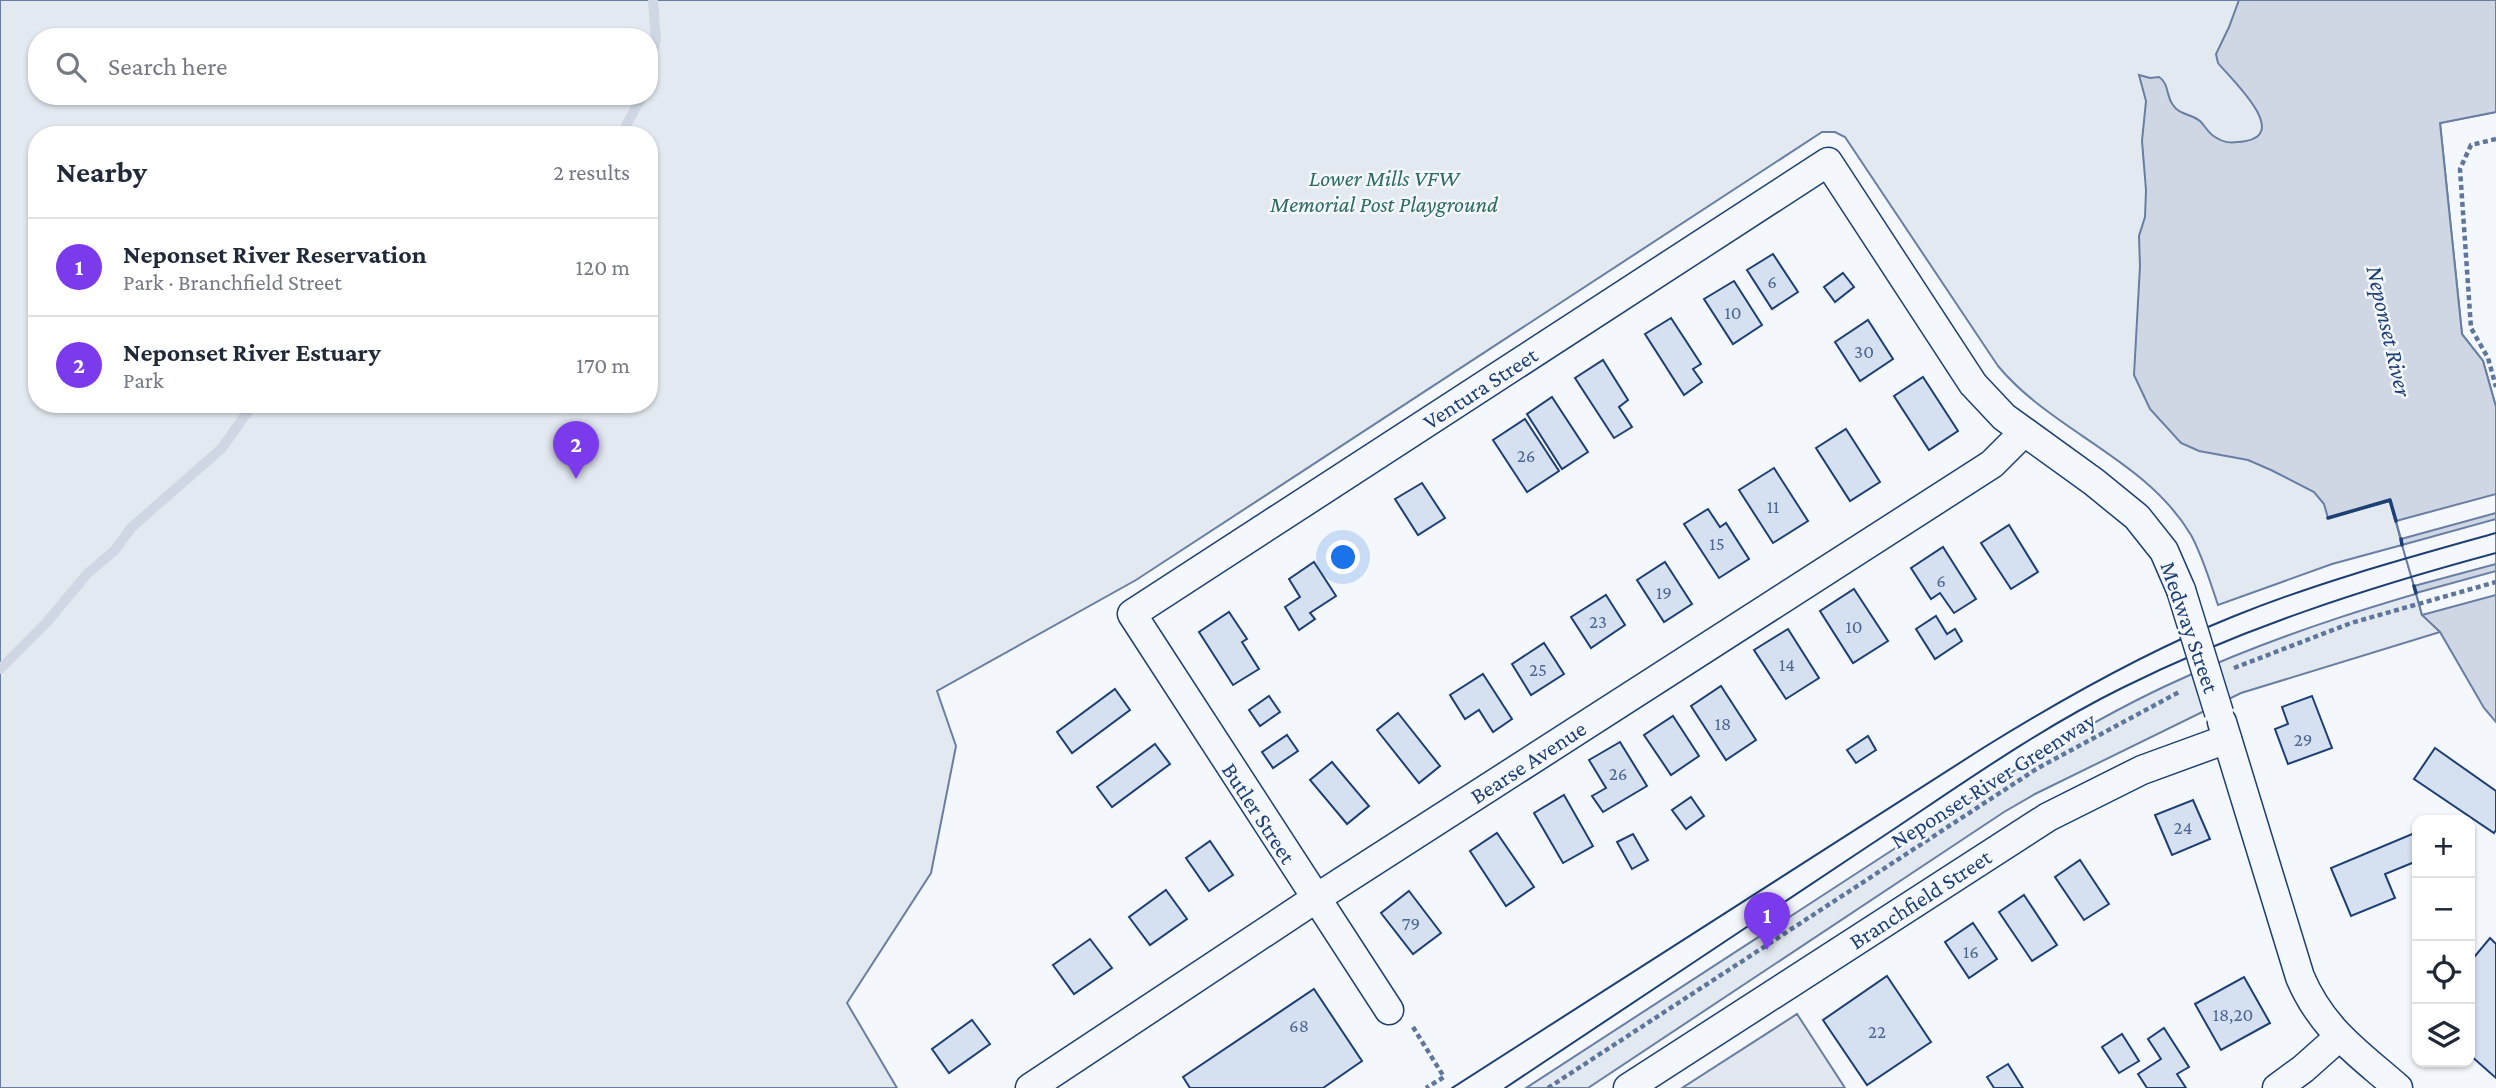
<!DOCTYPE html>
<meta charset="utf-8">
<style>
:root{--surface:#fff;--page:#f2f2f3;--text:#1f2937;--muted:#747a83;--line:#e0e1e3;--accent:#7c3aed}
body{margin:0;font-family:"Crimson Pro",serif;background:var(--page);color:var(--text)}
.controls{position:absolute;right:21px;bottom:21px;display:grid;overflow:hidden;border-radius:14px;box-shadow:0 2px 5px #0004}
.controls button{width:63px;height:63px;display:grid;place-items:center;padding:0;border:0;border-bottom:2px solid var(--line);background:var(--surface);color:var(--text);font:35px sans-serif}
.you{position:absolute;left:1344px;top:558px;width:24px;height:24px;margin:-18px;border:5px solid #fff;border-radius:50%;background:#1a73e8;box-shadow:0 0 0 10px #1a73e833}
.badge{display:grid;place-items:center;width:46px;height:46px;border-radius:50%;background:var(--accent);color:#fff;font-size:23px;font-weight:700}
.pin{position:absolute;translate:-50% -58px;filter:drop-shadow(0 2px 4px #0008)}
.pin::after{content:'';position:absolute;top:37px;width:24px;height:21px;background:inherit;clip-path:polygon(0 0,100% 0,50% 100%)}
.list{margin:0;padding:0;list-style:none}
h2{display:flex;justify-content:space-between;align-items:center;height:91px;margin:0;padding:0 28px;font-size:30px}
h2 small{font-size:23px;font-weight:400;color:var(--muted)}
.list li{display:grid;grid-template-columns:46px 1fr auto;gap:21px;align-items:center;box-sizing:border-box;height:98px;padding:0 28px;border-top:2px solid var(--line)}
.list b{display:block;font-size:26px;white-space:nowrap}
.list p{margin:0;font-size:23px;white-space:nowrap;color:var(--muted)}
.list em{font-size:23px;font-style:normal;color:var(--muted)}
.icon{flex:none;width:38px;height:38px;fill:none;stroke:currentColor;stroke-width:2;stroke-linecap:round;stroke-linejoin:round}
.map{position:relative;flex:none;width:2496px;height:1088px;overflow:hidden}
.search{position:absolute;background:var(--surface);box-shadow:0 2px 5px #0004;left:28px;top:28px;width:630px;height:77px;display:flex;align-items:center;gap:18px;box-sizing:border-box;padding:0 24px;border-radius:28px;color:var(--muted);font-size:26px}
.panel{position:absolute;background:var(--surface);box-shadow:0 2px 5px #0004;left:28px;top:126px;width:630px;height:287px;border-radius:28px}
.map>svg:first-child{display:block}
.green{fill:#e3e9f0;stroke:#687fa3;stroke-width:2;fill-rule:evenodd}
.parking{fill:#e3e8f0;stroke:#687fa3;stroke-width:2}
.water{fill:#cfd7e4;stroke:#687fa3;stroke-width:2}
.pier{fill:#f4f7fb;stroke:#687fa3;stroke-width:2}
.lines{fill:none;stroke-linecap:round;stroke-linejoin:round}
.stream{stroke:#cfd7e4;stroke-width:10}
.building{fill:#d5e0f0;stroke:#1d3f73;stroke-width:2}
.minor-casing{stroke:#1d3f73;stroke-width:31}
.path{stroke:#5e769c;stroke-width:4.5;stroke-dasharray:5 3.5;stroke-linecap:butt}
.minor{stroke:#f4f7fb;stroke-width:28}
.tram{stroke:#1d3f73;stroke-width:2}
.minor-bridge-casing{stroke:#1d3f73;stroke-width:31;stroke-linecap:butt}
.minor-bridge{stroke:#f4f7fb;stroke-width:28}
.wall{stroke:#1d3f73;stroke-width:3.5}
.labels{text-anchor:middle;stroke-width:5;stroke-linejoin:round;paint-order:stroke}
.number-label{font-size:19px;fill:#4b6792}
.park-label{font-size:23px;font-style:italic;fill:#2c6c60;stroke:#f4f7fb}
.street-label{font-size:23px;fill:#1d3f73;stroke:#f4f7fb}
.water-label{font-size:24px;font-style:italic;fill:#1d3f73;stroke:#f4f7fb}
</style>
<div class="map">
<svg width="2496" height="1088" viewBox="0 0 2496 1088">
<rect width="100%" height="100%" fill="#f4f7fb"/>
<g class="green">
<path d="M0 0H2496V112L2440 123 2462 334 2483 361 2496 407 2391 500 2402 545 2332 564 2218 605C2210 582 2203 557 2191 535 2146 459 2053 432 1998 366L1845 137 1835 132H1822L1136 580 937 691 956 746 931 873 847 1003 897 1088H0ZM37 37H649V96H37ZM37 135H649V404H37Z"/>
<path d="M2496 571 2431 622 2440 632 2241 693 2035 794 2004 812 1588 1088H1526C1649 1008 1772 929 1894 849 1987 788 2080 724 2181 679 2283 632 2388 601 2496 571Z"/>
</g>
<polygon class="parking" points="1797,1014 1845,1088 1682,1088"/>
<path class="water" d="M2239 0H2496V112L2440 123 2462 334 2483 361 2496 407V722L2484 708 2440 632 2422 615 2390 501 2328 518 2324 504 2314 492 2271 470 2248 460 2199 451 2181 443 2150 409 2134 375 2140 266 2139 236 2145 217 2146 190 2142 141 2146 101 2139 75 2150 78 2159 77C2169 83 2166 96 2173 105 2179 115 2192 114 2200 121 2206 127 2208 133 2215 137 2226 144 2233 143 2246 141 2290 133 2230 78 2218 63L2216 54 2229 27Z"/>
<g class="pier">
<polygon points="2496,494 2496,513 2401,539 2396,521"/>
<polygon points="2496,519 2496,564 2414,586 2402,545"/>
<polygon points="2496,571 2496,595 2422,615 2416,593"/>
</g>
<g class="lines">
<g class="stream">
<polyline points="649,71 656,39 653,0"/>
<polyline points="621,135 642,96"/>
<polyline points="0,669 47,622 87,574 115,550 131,528 222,448 253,404"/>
</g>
</g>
<g class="building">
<polygon points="1773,254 1798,292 1772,309 1747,270"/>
<polygon points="1843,273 1854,287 1835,302 1824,287"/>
<polygon points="1734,281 1762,325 1733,344 1704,299"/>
<polygon points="1671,318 1701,364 1693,369 1702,382 1684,395 1645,334"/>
<polygon points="1868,320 1893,359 1860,381 1835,342"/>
<polygon points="1603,360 1628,400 1619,407 1632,427 1614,438 1575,378"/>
<polygon points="1923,377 1958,431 1929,450 1894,396"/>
<polygon points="1552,397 1588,452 1562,469 1527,414"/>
<polygon points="1525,419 1559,471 1527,492 1493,440"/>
<polygon points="1846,429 1880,482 1850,501 1816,448"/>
<polygon points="1774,468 1808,521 1773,543 1739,490"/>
<polygon points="1422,483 1445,518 1418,535 1395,499"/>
<polygon points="1708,509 1720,527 1726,523 1749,559 1719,578 1684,524"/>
<polygon points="2009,525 2038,572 2011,589 1981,543"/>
<polygon points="1943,547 1976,599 1954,613 1940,593 1931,599 1911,568"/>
<polygon points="1314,562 1336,596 1310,613 1315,619 1299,630 1285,607 1300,597 1289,579"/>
<polygon points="1665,562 1692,604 1664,622 1637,580"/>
<polygon points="1854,589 1888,641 1853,663 1820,611"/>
<polygon points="1606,595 1625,625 1591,648 1571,617"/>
<polygon points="1229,612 1247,639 1242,642 1259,669 1233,685 1199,632"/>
<polygon points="1936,616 1947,634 1955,629 1962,641 1935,659 1916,629"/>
<polygon points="1788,629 1819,678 1786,699 1754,650"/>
<polygon points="1544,643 1564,674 1531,695 1512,664"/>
<polygon points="1483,674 1512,719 1493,732 1479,710 1465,719 1450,695"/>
<polygon points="1721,686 1756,740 1726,760 1691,706"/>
<polygon points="1115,689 1130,710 1072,753 1057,732"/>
<polygon points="1269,696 1280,712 1260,726 1249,710"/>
<polygon points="2312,696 2332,748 2288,764 2275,729 2288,724 2282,707"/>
<polygon points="1398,713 1440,766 1419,783 1377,730"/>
<polygon points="1673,716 1699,756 1671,775 1644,735"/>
<polygon points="1287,735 1298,751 1273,768 1262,752"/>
<polygon points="1868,736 1876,750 1856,763 1847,750"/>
<polygon points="1620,742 1647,786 1603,812 1592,796 1606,788 1589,760"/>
<polygon points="1155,744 1170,764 1112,807 1097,787"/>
<polygon points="2435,748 2496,791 2496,830 2494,833 2414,779"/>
<polygon points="1332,762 1369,806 1347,824 1310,780"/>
<polygon points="1564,795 1593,846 1563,863 1534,813"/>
<polygon points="1691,797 1704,816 1686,829 1672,810"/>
<polygon points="2193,800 2210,839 2172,855 2155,815"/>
<polygon points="2417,832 2417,861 2385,874 2395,898 2351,916 2331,868"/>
<polygon points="1497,833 1534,887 1506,906 1470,851"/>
<polygon points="1633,834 1648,860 1632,869 1617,842"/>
<polygon points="1210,841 1233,875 1209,891 1186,858"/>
<polygon points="2080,860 2109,904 2084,920 2055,877"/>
<polygon points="1166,890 1187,919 1150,945 1129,917"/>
<polygon points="1409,891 1441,933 1413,954 1381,913"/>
<polygon points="2024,895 2057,945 2032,961 1999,912"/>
<polygon points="1973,923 1997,959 1969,978 1945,942"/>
<polygon points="2490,938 2496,944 2496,1078 2470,1055 2470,962"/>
<polygon points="1090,939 1112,968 1074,994 1053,965"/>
<polygon points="1887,976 1931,1042 1867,1085 1823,1020"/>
<polygon points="2244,977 2270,1023 2221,1050 2195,1004"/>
<polygon points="1314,989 1362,1061 1323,1088 1190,1088 1183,1077"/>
<polygon points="972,1020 990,1044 949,1073 932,1049"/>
<polygon points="2164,1028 2189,1067 2177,1074 2186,1088 2147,1088 2138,1074 2161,1059 2148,1039"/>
<polygon points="2122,1034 2139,1061 2119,1073 2102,1047"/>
<polygon points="2008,1064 2023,1088 1994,1088 1987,1077"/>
</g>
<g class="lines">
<defs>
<g id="minor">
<path d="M2222 722 2300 977C2322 1029 2357 1052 2398 1088"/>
<polyline points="1389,1010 1132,614 1828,162 1973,384 2004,417 2094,482 2137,517 2164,551 2181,590"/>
<polyline points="1030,1088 1315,899 1992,464 2024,432"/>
<polyline points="1628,1088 2048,817 2142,770 2227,739"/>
<polyline points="2277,1088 2303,1069 2339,1037"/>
</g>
</defs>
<use href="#minor" class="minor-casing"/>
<g class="path">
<polyline points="2496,139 2471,145 2460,169 2471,328 2488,358 2496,387"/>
<polyline points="2234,668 2351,623 2496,582"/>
<polyline points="1413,1027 1444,1077 1426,1088"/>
<polyline points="1548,1088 2038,768 2181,691"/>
</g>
<use href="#minor" class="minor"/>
<g class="tram">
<path d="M1452 1088 1983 748C2062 699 2145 652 2232 617 2318 582 2407 558 2496 533"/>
<path d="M1505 1088C1627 1007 1748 926 1870 845 1952 791 2033 732 2122 688 2243 628 2366 588 2496 553"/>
</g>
<defs>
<polyline id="minor-bridge" points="2181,590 2219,713"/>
</defs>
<use href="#minor-bridge" class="minor-bridge-casing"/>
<use href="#minor-bridge" class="minor-bridge"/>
<g class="wall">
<polyline points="2328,518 2390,500 2396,521"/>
<polyline points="2401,539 2402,545"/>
<polyline points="2414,586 2416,593"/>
</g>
</g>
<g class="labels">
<g class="number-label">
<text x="1772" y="288">6</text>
<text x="1733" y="319">10</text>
<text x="1864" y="358">30</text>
<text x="1526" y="462">26</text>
<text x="1773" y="513">11</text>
<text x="1717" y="550">15</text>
<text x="1941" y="587">6</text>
<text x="1664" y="599">19</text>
<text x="1598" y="628">23</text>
<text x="1854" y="633">10</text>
<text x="1787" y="671">14</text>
<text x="1538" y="676">25</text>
<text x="1723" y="730">18</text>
<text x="2303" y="746">29</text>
<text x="1618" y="780">26</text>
<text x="2183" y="834">24</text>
<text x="1411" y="930">79</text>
<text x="1971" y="958">16</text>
<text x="2233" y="1021">18,20</text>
<text x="1299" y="1032">68</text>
<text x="1877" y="1038">22</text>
</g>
<g class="park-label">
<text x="1384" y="186">Lower Mills VFW<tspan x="1384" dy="26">Memorial Post Playground</tspan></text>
</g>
<g class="street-label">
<text transform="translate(1480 388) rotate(-33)" y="8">Ventura Street</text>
<text transform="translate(2190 627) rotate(71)" y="8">Medway Street</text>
<text transform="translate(1528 762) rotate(-33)" y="8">Bearse Avenue</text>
<text transform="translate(1993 780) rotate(-32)" y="8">Neponset River Greenway</text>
<text transform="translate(1259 813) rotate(57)" y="8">Butler Street</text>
<text transform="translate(1920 899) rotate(-33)" y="8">Branchfield Street</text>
</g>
<g class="water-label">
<text transform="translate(2389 331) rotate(77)" y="8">Neponset River</text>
</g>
</g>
</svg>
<div class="controls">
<button>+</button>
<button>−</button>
<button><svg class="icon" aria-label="locate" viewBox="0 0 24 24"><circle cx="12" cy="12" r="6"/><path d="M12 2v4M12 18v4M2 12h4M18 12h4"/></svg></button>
<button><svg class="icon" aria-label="layers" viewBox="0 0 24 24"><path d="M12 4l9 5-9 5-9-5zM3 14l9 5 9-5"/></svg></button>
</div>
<div class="you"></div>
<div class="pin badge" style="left:1767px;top:950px">1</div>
<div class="pin badge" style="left:576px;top:479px">2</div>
<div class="search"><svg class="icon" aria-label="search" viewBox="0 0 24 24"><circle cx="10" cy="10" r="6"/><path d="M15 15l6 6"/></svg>Search here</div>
<section class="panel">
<h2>Nearby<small>2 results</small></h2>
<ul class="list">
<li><span class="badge">1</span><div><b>Neponset River Reservation</b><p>Park · Branchfield Street</p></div><em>120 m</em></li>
<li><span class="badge">2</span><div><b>Neponset River Estuary</b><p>Park</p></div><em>170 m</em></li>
</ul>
</section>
</div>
